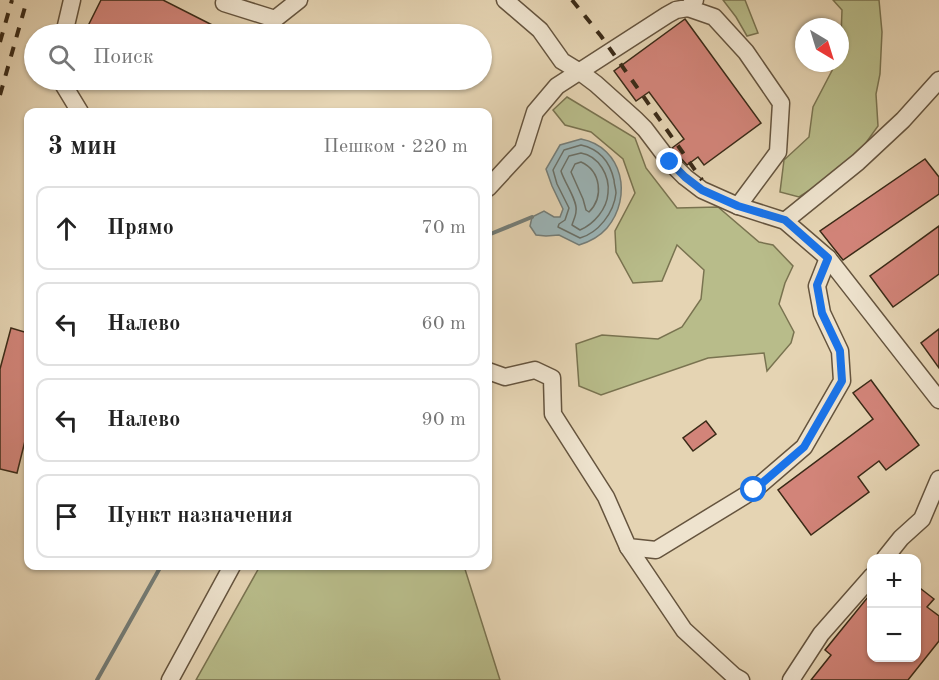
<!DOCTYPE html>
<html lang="ru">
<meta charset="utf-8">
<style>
:root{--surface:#fff;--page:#f6f6f6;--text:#222;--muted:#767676;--line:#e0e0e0}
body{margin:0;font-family:"Old Standard TT",serif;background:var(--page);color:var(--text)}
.controls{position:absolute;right:18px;bottom:18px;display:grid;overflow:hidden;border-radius:12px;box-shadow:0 2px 4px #0004}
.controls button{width:54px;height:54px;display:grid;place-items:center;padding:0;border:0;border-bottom:2px solid var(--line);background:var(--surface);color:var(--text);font:30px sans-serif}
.compass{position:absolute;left:795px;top:18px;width:54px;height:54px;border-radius:50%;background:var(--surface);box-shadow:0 2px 4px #0004;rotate:142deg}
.stop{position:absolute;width:18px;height:18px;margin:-14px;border:4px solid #1a73e8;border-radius:50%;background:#fff}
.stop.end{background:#1a73e8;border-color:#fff;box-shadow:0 2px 6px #0008}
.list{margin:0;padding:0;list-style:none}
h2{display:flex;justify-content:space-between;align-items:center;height:78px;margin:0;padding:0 24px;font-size:26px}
h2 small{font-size:20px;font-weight:400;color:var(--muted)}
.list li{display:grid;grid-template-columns:39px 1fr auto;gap:18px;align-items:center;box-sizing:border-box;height:84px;margin:0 12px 12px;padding:0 12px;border:2px solid var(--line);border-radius:12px}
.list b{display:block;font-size:22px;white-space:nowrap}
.list em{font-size:20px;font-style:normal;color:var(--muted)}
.icon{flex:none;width:33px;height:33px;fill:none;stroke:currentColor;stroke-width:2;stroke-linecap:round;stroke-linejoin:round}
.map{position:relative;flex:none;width:939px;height:680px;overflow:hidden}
.search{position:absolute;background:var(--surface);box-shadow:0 2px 4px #0004;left:24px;top:24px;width:468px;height:66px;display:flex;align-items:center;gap:15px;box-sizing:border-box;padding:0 21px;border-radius:33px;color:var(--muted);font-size:22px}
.panel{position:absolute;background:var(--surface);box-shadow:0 2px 4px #0004;left:24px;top:108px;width:468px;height:462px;border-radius:12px}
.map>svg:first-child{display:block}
.green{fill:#b8bc8a;stroke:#797350;stroke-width:1.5}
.water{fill:#9bb5b8;stroke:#747d78;stroke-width:1.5}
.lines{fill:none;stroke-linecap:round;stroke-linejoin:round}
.shore{stroke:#6a7068;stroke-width:1.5}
.stream{stroke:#747d78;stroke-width:4}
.building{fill:#d28479;stroke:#3a2a17;stroke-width:1.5}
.minor-casing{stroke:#65543e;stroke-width:19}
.minor{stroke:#eee3ce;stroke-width:16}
.rail{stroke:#3a2a17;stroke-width:4;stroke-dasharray:10 10;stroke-linecap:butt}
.route{stroke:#1a73e8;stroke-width:8}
</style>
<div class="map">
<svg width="939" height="680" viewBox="0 0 939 680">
<rect width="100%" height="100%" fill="#e5d4b3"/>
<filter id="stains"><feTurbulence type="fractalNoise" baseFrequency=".00333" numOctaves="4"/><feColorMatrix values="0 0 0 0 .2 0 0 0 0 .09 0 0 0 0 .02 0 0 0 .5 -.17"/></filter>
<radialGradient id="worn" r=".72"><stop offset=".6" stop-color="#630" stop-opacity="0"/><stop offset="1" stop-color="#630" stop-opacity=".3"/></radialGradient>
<g class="green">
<polygon points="723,0 745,0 758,33 747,36 736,17"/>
<polygon points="833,0 879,0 882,32 880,74 876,94 878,126 860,151 824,181 799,197 780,192 784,160 809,137 813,107 836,63 840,63 842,10"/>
<polygon points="567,97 635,138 646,168 677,208 718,207 759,242 773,245 793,266 785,283 779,304 794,332 791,343 767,371 764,353 708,358 601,395 579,386 576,344 602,335 658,339 682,327 701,299 704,270 677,245 662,281 633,283 616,252 615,231 635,193 623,159 591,132 565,125 553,110"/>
<polygon points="260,566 464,566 500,680 196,680"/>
</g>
<path class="water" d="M581 139C623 147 633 197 607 228 600 236 589 242 579 245L559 235 546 236 536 235 530 226 532 217 544 211 554 217H560L563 209 552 186 546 169 560 145Z"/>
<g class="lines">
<g class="shore">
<path d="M581 145C599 149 610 162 614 180 614 184 616 189 616 193 614 213 598 233 580 238L558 227 559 224 565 220 569 208 557 184 553 170 564 150Z"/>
<path d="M581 153C599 156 610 176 608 193 607 209 594 224 580 230L572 225C573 221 576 216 576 211 578 201 564 182 561 171L569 156Z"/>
<path d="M581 162C601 171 604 197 589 212L586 210 583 199 571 172 575 164Z"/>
</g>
<g class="stream">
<polyline points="488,235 532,217"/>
<polyline points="97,680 161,566"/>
</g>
</g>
<g class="building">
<polygon points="101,0 163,0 230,34 94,34 86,30"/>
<polygon points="685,19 761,123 704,165 698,157 687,165 678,155 672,148 684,139 649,92 636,101 614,71"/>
<polygon points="925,159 939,177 939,194 843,260 820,231"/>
<polygon points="939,226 939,274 893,307 870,276"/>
<polygon points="11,328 28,333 28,429 17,473 0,469 0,369"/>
<polygon points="939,329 939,368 921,343"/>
<polygon points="871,380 919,445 886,470 879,461 858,477 869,492 811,535 778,490 873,419 853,393"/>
<polygon points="706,421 716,434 693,451 683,438"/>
<polygon points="916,585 934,599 927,607 939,616 939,641 908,680 811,680 831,655 825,650 872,592 872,657 916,657"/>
</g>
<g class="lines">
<defs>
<g id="minor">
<polyline points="505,0 540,30 562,61 580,72 596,84 635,119 645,129 670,162 685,177 702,190 738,206 785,221 828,258 939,400"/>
<polyline points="224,3 275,19 299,0"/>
<polyline points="688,8 714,17 746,52 781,103 778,152 738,206"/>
<polyline points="64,34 72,0"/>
<polyline points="62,80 63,84 80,112"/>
<polyline points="488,188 523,150 535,112 557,86 667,15 676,10 688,8 695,0"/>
<polyline points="785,221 858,162 903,120 939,80"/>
<polyline points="488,371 505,377 535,370 552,378 553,414 606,497 628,547 656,550 754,490 804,447 842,381 840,351 822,313 817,286 828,258"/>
<polyline points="628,547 684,630 734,676 741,680"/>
<polyline points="885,558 901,538 922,519 939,479"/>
<polyline points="170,680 232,566"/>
<polyline points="791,680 821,634 872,576"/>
</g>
</defs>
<use href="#minor" class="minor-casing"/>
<use href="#minor" class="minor"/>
<g class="rail">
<polyline points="572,0 601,36 702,180"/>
<polyline points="0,42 12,0"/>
<polyline points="0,95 27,0"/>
</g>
</g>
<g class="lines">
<polyline class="route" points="670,162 685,177 702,190 738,206 785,220 828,258 817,285 822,313 840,351 842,381 804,447 754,490"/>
</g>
<rect width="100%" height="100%" filter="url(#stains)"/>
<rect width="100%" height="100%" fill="url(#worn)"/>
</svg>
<div class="controls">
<button>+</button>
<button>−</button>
</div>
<svg class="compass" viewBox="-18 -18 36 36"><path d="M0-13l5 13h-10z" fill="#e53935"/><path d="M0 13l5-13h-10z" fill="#767676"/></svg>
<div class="stop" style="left:754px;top:490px"></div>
<div class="stop end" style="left:670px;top:162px"></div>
<div class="search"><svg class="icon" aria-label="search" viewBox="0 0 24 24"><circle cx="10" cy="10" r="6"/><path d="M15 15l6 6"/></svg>Поиск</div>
<section class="panel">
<h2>3 мин<small>Пешком · 220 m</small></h2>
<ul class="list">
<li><svg class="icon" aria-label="ahead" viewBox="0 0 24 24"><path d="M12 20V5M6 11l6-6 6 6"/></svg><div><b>Прямо</b></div><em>70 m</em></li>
<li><svg class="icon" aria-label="left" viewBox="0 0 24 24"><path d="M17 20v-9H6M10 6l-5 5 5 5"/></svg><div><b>Налево</b></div><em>60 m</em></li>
<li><svg class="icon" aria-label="left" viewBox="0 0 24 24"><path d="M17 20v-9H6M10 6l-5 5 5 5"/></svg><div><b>Налево</b></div><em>90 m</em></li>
<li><svg class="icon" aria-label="arrive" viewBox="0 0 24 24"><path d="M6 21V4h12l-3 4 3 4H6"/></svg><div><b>Пункт назначения</b></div></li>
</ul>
</section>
</div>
